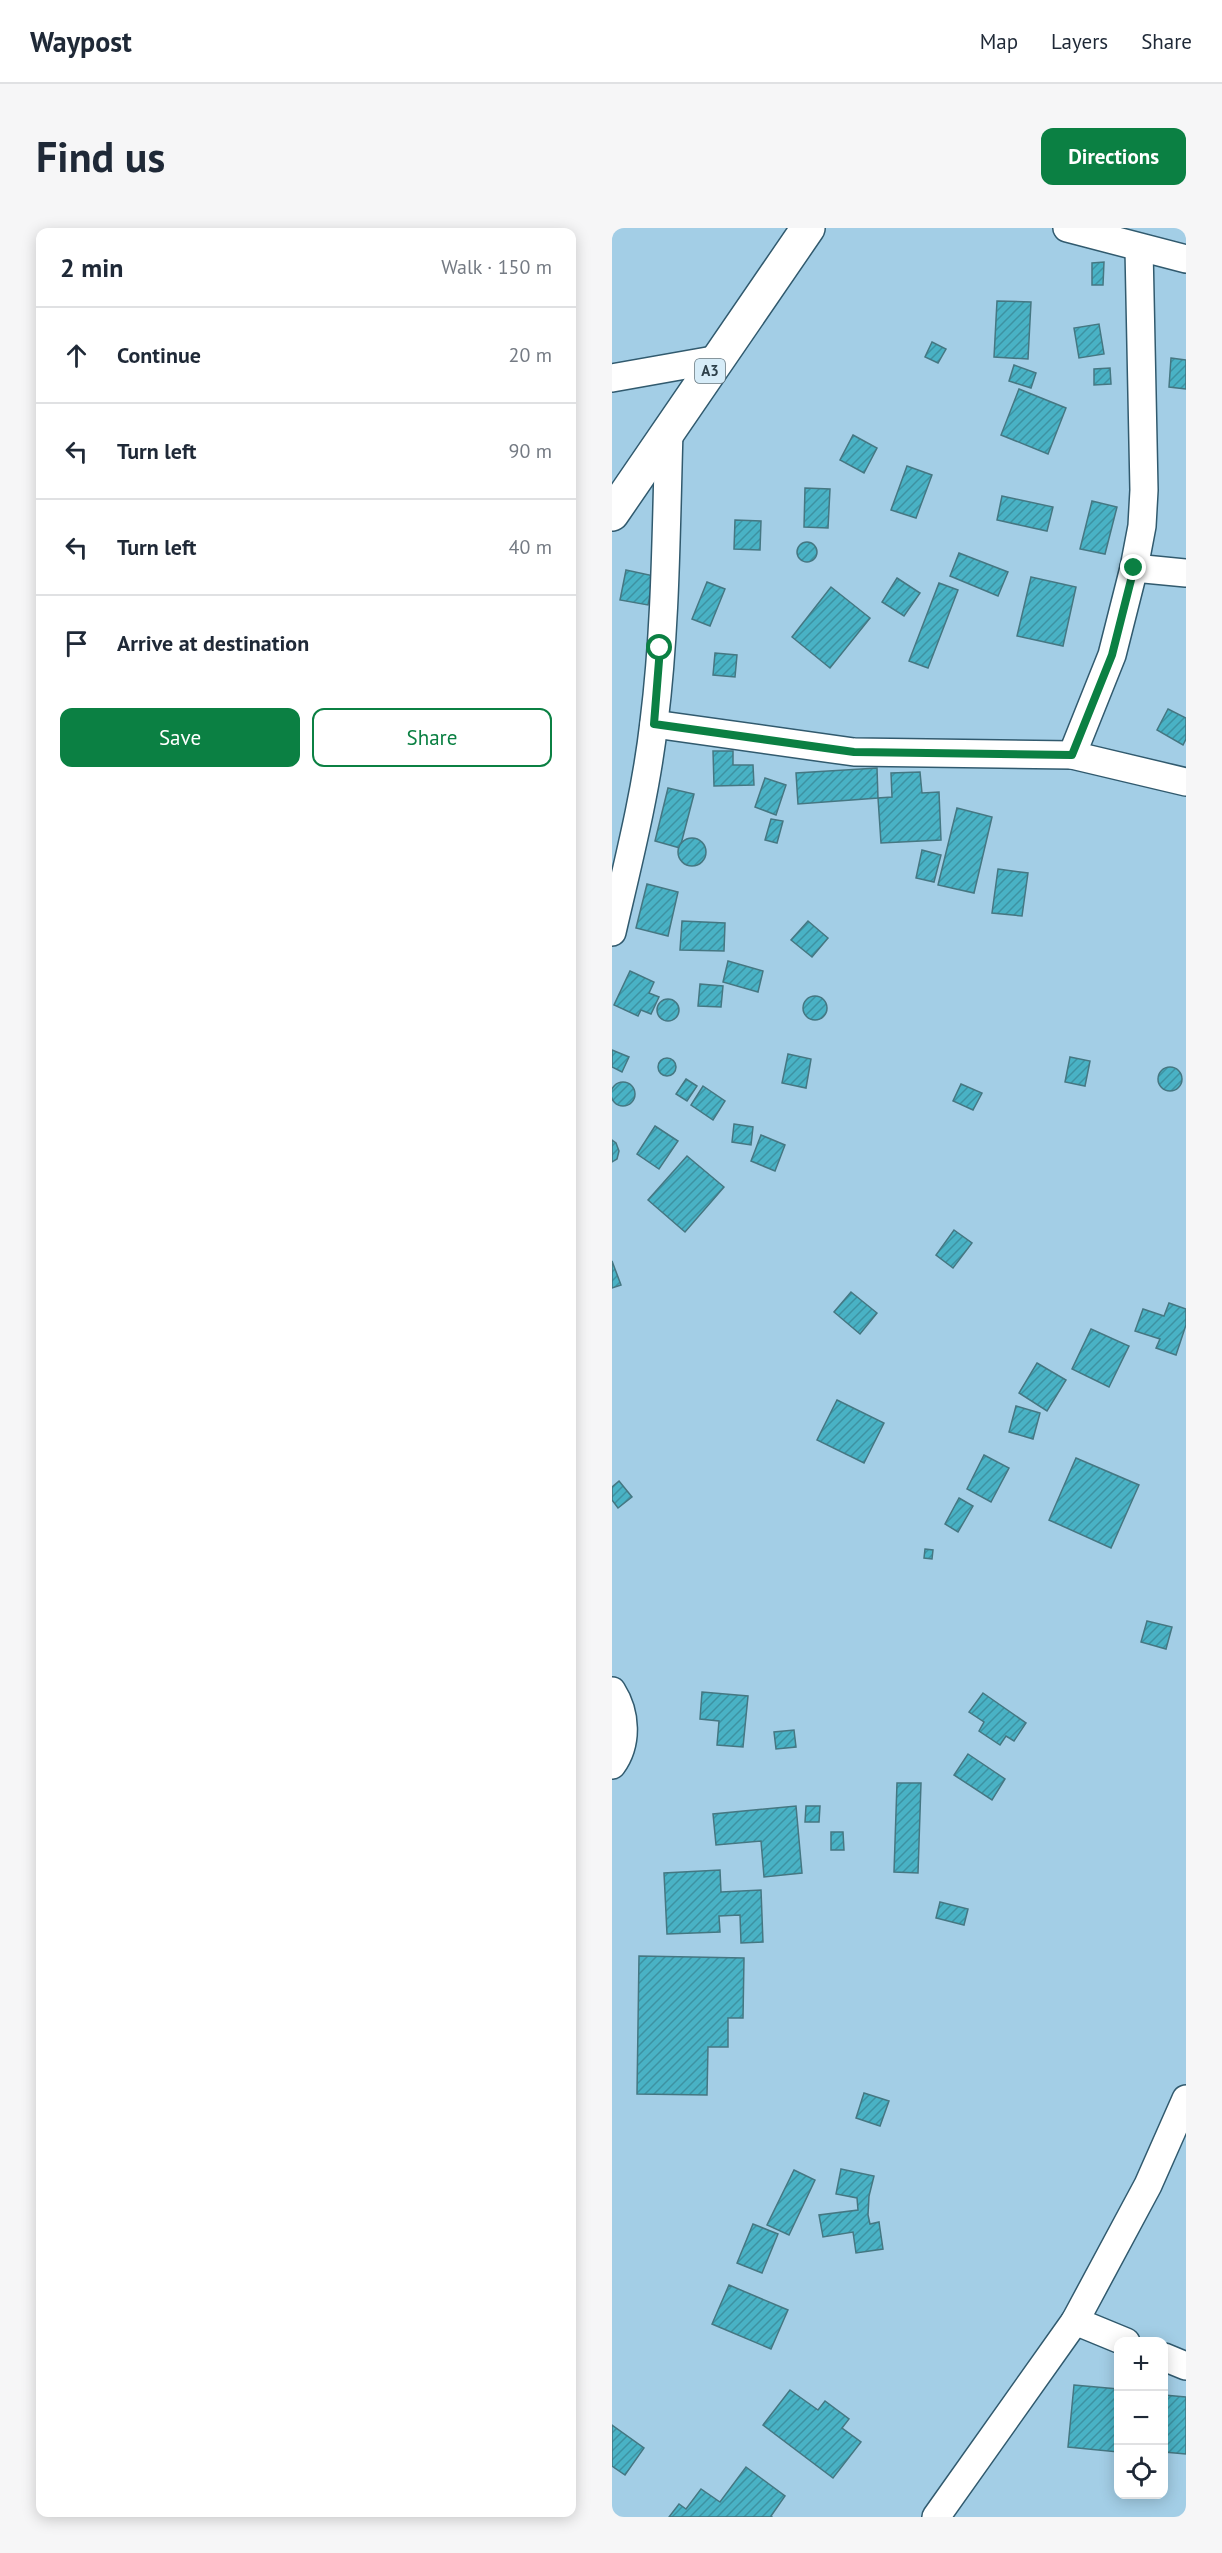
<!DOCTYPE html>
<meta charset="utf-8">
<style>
:root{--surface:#fff;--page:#f6f6f7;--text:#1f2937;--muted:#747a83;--line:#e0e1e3;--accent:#0b8043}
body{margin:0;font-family:"PT Sans",sans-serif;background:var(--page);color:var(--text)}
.controls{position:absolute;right:18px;bottom:18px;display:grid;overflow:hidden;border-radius:12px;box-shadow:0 3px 15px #0003}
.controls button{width:54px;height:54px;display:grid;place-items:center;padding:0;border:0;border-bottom:2px solid var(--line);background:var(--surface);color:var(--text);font:30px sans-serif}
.stop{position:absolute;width:18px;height:18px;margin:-14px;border:4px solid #0b8043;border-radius:50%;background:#fff}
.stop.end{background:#0b8043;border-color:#fff;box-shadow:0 2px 6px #0008}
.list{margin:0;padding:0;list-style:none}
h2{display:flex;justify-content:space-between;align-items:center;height:78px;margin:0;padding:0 24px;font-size:26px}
h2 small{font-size:20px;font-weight:400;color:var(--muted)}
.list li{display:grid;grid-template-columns:39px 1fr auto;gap:18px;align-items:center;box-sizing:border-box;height:96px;padding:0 24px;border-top:2px solid var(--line)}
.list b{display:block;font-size:22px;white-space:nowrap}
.list em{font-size:20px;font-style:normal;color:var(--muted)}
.actions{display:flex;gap:12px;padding:18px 24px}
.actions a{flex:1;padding:14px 0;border:2px solid var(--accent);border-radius:12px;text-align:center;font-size:21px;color:var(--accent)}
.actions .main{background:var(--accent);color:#fff}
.icon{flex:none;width:33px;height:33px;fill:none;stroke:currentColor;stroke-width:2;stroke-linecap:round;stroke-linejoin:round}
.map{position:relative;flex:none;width:574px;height:2289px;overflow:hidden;border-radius:12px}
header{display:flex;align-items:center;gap:36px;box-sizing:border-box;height:84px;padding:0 30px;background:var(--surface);border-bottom:2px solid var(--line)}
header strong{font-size:28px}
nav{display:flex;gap:33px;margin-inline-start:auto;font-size:21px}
.intro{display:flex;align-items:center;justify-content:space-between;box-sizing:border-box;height:144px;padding:0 36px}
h1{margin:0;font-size:42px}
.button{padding:15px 27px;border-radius:12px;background:var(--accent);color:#fff;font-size:21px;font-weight:700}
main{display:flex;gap:36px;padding:0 36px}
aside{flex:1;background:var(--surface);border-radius:12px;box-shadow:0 3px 15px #0003}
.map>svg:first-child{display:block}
.building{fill:url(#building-hatch);stroke:#457782;stroke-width:1.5}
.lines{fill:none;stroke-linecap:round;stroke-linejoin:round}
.minor-casing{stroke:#315a6e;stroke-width:30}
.trunk-casing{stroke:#315a6e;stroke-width:36}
.minor{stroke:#fff;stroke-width:27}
.trunk{stroke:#fff;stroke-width:33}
.route{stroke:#0b8043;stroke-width:8}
.labels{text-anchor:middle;stroke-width:4.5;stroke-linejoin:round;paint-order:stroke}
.shield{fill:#d6ecf8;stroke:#60747e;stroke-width:1.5}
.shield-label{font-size:15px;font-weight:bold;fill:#2e404a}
</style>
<header>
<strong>Waypost</strong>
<nav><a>Map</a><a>Layers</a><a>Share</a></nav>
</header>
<div class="intro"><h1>Find us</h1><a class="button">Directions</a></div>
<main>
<aside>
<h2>2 min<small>Walk · 150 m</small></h2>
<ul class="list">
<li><svg class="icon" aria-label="ahead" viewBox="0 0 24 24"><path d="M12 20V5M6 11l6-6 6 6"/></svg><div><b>Continue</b></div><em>20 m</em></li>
<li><svg class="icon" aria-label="left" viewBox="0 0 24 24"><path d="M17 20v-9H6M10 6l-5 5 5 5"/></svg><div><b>Turn left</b></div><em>90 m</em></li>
<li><svg class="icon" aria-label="left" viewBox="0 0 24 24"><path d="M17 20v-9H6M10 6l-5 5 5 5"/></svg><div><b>Turn left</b></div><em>40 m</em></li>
<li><svg class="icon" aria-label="arrive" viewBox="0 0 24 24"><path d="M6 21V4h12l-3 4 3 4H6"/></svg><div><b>Arrive at destination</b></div></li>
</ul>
<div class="actions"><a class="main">Save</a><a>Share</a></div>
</aside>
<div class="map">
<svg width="574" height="2289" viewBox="0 0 574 2289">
<defs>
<pattern id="building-hatch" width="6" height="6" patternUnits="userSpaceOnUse" patternTransform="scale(1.5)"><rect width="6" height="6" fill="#49b2c5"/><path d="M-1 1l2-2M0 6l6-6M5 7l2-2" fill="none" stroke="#3d92a2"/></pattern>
</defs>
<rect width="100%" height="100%" fill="#a3cee6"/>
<g class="building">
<polygon points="492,34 491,57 480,57 480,35"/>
<polygon points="385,73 419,74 416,131 382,129"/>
<polygon points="487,96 492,126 467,130 462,100"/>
<polygon points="320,114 334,121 326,135 313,129"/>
<polygon points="559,130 574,132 574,161 557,159"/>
<polygon points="402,137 424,145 419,160 397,153"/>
<polygon points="498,140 499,156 482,157 482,141"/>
<polygon points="407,161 454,180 436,226 389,207"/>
<polygon points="241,207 265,220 252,245 228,232"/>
<polygon points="295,238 320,247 304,290 279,282"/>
<polygon points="193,260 218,261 216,300 192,299"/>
<polygon points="390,268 441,279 435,303 385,292"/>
<polygon points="480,273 505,279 493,326 468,321"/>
<polygon points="123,292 149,293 148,322 122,321"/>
<circle cx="195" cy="324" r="10"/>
<polygon points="347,325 396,344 386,368 338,348"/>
<polygon points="14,342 42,348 36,377 8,372"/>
<polygon points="419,349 464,359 451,418 405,408"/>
<polygon points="285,350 308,365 292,388 270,374"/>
<polygon points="95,354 113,361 98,398 80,391"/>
<polygon points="327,355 346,362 316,440 297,433"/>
<polygon points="219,359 258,390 218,440 180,409"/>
<polygon points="103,425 125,427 123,449 101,447"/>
<polygon points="556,481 574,490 574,511 571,517 545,502"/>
<polygon points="101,523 121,523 121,537 141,537 142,557 102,558"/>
<polygon points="265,540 266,570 186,576 184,545"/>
<polygon points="308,544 310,565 327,564 329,612 269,615 266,570 280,569 279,545"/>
<polygon points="153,550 174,557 164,587 143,579"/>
<polygon points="56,560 82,566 68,620 43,613"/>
<polygon points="345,580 380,589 362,665 326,657"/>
<polygon points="159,591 171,593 165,615 153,612"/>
<circle cx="80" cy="624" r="14"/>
<polygon points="310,622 329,627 322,654 304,650"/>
<polygon points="386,641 416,645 410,688 380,685"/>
<polygon points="35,656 66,664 56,708 24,700"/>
<polygon points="70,693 113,695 112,723 68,722"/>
<polygon points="196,693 216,710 200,729 179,712"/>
<polygon points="116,733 151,743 146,764 111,754"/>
<polygon points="18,743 42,754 37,765 47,769 39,786 29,782 26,788 2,777"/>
<polygon points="88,756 111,758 109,779 86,778"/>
<circle cx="203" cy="780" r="12"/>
<circle cx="56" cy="782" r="11"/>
<polygon points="0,822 17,829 10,844 0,839"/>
<polygon points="176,826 199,831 194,860 170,855"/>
<polygon points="458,829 478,833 473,858 453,854"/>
<circle cx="55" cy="839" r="9"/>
<circle cx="558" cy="851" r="12"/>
<polygon points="74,851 85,858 75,873 64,866"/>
<circle cx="11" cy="866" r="12"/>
<polygon points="349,856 370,865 361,882 341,873"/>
<polygon points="91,858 113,873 101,892 79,877"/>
<polygon points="122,896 141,899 139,917 120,914"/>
<polygon points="43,898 66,913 47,941 25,926"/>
<polygon points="149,907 173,917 163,943 139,933"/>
<polygon points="0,912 4,915 7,923 5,931 0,934"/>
<polygon points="75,928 112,959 73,1004 36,972"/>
<polygon points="342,1002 360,1015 341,1040 324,1027"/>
<polygon points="0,1033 9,1057 0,1060"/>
<polygon points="239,1064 265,1085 248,1106 222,1084"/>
<polygon points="557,1075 574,1081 574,1097 564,1127 544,1120 548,1111 523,1103 531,1081 552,1088"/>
<polygon points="479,1101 517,1118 497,1159 460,1141"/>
<polygon points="425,1135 454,1152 435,1183 407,1165"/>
<polygon points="225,1172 272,1195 252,1235 205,1212"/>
<polygon points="404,1178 428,1185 421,1211 397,1204"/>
<polygon points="372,1227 397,1240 379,1274 355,1261"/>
<polygon points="464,1230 527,1257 499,1320 437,1292"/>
<polygon points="7,1253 20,1269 6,1280 0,1272 0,1259"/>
<polygon points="347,1270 361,1278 346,1304 333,1296"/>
<polygon points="313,1321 321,1322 320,1331 312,1330"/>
<polygon points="535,1393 560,1399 554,1421 529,1414"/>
<polygon points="90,1464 136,1468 131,1519 105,1517 107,1493 88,1491"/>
<polygon points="371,1465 414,1495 402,1513 394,1508 388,1517 367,1503 372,1494 357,1484"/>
<polygon points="182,1502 184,1519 164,1521 162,1504"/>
<polygon points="356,1526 393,1551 380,1572 342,1547"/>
<polygon points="285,1555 309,1555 306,1645 282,1644"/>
<polygon points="184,1578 190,1645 152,1649 149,1613 104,1617 101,1586"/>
<polygon points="194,1578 208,1578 207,1594 193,1594"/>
<polygon points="219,1604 231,1604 232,1622 219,1622"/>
<polygon points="108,1642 109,1664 149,1662 151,1714 129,1715 128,1687 107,1688 108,1704 55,1706 52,1645"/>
<polygon points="328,1674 356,1681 352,1697 324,1690"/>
<polygon points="27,1728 132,1730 131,1790 116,1790 116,1819 96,1819 95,1867 25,1866"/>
<polygon points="252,1865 277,1873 268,1898 244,1890"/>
<polygon points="229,1941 262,1948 257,1968 256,1987 258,1996 267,1994 271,2021 244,2025 241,2004 211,2009 207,1987 246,1982 245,1970 224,1966"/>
<polygon points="182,1942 203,1952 177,2007 155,1997"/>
<polygon points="141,1996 166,2006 150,2045 125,2035"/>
<polygon points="117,2057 176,2082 159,2121 100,2096"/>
<polygon points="462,2157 506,2161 506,2224 456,2219"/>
<polygon points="178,2162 206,2182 213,2173 237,2191 230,2200 249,2214 221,2250 151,2197"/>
<polygon points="552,2167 574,2169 574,2226 552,2224"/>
<polygon points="0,2197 32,2220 13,2247 0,2238"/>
<polygon points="134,2239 173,2268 159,2288 160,2289 57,2289 67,2276 74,2281 89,2261 108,2274"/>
</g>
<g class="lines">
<defs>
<g id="minor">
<polyline points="455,0 574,31"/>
<polyline points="0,150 107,131"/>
<polyline points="522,340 574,345"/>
<polyline points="42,496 242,524 460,527 500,427 522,340 530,298 532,262 527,20"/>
<polyline points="460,527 574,554"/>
<path d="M0 704C16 635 34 565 42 494 54 398 54 300 57 203"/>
<path d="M0 1463C14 1485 16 1515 0 1537"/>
<polyline points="463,2093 514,2114"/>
<polyline points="552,2129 574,2138"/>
<polyline points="324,2289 463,2093 536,1957 574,1871"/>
</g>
<polyline id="trunk" points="0,286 196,0"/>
</defs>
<use href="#minor" class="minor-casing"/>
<use href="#trunk" class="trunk-casing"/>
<use href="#minor" class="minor"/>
<use href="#trunk" class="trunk"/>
</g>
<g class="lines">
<polyline class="route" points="48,420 42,496 242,524 460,527 500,427 522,340"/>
</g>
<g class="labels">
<rect class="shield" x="83" y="131" width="30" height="24" rx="4.5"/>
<g class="shield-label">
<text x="98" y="148">A3</text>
</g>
</g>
</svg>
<div class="controls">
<button>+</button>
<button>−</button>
<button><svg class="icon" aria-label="locate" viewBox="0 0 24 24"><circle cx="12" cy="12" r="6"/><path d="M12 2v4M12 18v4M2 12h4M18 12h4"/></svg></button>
</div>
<div class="stop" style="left:48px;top:420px"></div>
<div class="stop end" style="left:522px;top:340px"></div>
</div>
</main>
